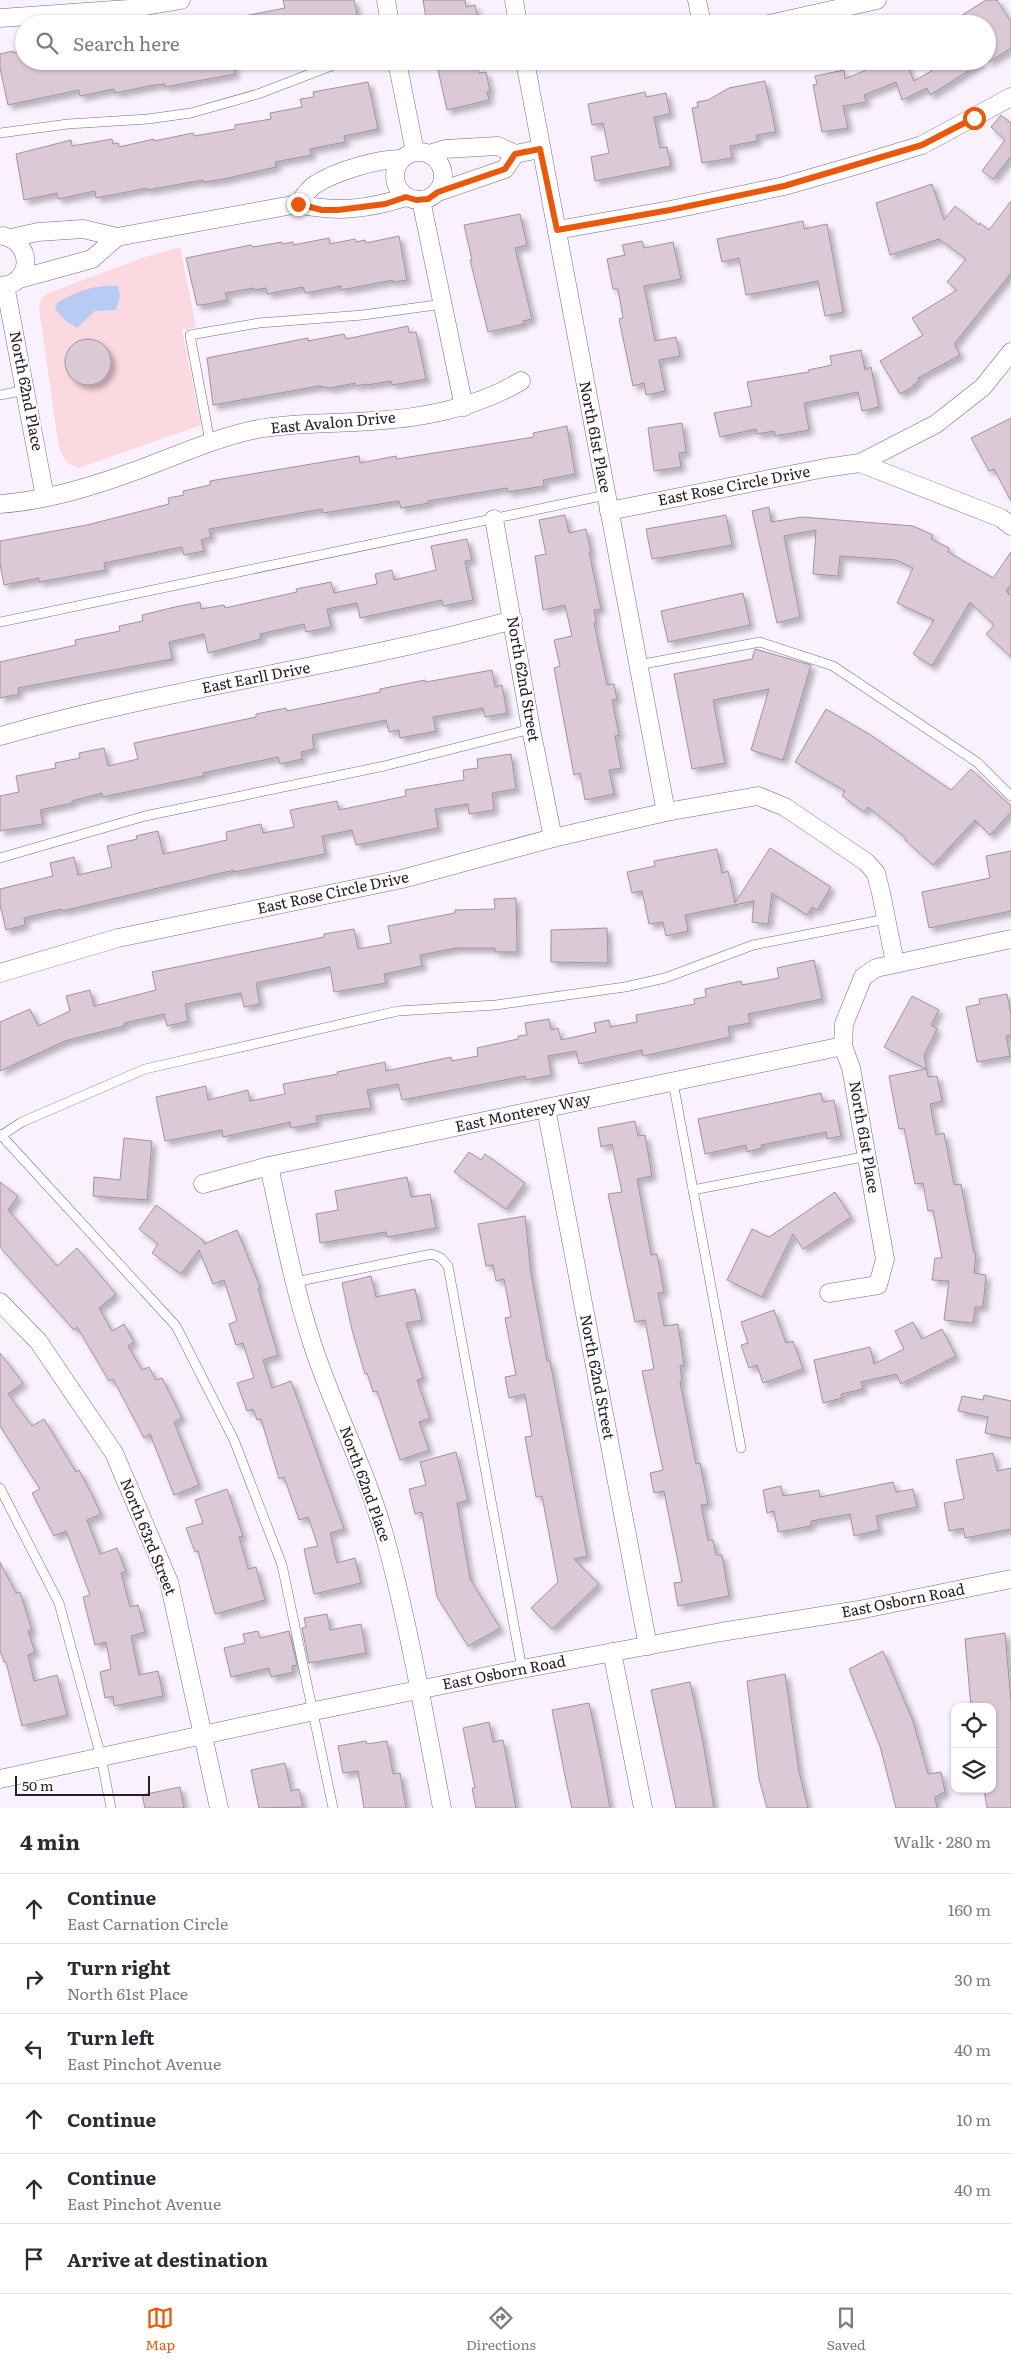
<!DOCTYPE html>
<meta charset="utf-8">
<style>
:root{--surface:#fff;--page:#f7f7f7;--text:#2b2b33;--muted:#7c7c81;--line:#e1e1e2;--accent:#ea580c}
body{margin:0;font-family:Literata,serif;background:var(--page);color:var(--text)}
.controls{position:absolute;right:15px;bottom:15px;display:grid;overflow:hidden;border-radius:10px;box-shadow:0 1px 4px #0004}
.controls button{width:45px;height:45px;display:grid;place-items:center;padding:0;border:0;border-bottom:1px solid var(--line);background:var(--surface);color:var(--text);font:25px sans-serif}
.scale{position:absolute;left:15px;bottom:12px;width:135px;box-sizing:border-box;padding-left:5px;border:2px solid #242026;border-top:0;font-size:14px;line-height:18px;white-space:nowrap;color:#242026;-webkit-text-stroke:4px #fff;paint-order:stroke}
.stop{position:absolute;width:15px;height:15px;margin:-11px;border:4px solid #ea580c;border-radius:50%;background:#fff}
.stop.end{background:#ea580c;border-color:#fff;box-shadow:0 1px 5px #0008}
.list{margin:0;padding:0;list-style:none}
h2{display:flex;justify-content:space-between;align-items:center;height:65px;margin:0;padding:0 20px;font-size:21px}
h2 small{font-size:16px;font-weight:400;color:var(--muted)}
.list li{display:grid;grid-template-columns:32px 1fr auto;gap:15px;align-items:center;box-sizing:border-box;height:70px;padding:0 20px;border-top:1px solid var(--line)}
.list b{display:block;font-size:19px;white-space:nowrap}
.list p{margin:0;font-size:16px;white-space:nowrap;color:var(--muted)}
.list em{font-size:16px;font-style:normal;color:var(--muted)}
.icon{flex:none;width:28px;height:28px;fill:none;stroke:currentColor;stroke-width:2;stroke-linecap:round;stroke-linejoin:round}
.map{position:relative;flex:none;width:1011px;height:1808px;overflow:hidden}
.search{position:absolute;background:var(--surface);box-shadow:0 1px 4px #0004;left:15px;right:15px;top:15px;height:55px;display:flex;align-items:center;gap:12px;box-sizing:border-box;padding:0 18px;border-radius:28px;color:var(--muted);font-size:19px}
.sheet{height:485px;background:var(--surface)}
nav{display:flex;justify-content:space-around;align-items:center;box-sizing:border-box;height:70px;border-top:1px solid var(--line);background:var(--surface);font-size:14px;color:var(--muted)}
nav a{display:grid;justify-items:center;gap:2px}
nav .on{color:var(--accent)}
.map>svg:first-child{display:block}
.green{fill:#fbd9e1}
.water{fill:#b8ccf3}
.building{fill:#dbcad6;stroke:#a2929d;filter:url(#shadow)}
.lines{fill:none;stroke-linecap:round;stroke-linejoin:round}
.service-casing{stroke:#756c7a;stroke-width:10}
.minor-casing{stroke:#756c7a;stroke-width:19}
.service{stroke:#fff;stroke-width:9}
.minor{stroke:#fff;stroke-width:18}
.route{stroke:#ea580c;stroke-width:6}
.labels{text-anchor:middle;stroke-width:4;stroke-linejoin:round;paint-order:stroke}
.street-label{font-size:15px;fill:#242026;stroke:#fff}
</style>
<div class="map">
<svg width="1011" height="1808" viewBox="0 0 1011 1808">
<defs>
<filter id="shadow"><feDropShadow dx="4.5" dy="4.5" stdDeviation="2.5" flood-color="#0004"/></filter>
</defs>
<rect width="100%" height="100%" fill="#f9f1fe"/>
<path class="green" d="M180 247 196 327 182 330 201 425 79 468C64 464 62 456 58 442L39 308 41 299 48 293 145 257Z"/>
<path class="water" d="M118 286 120 296 116 310 95 311 77 328 67 322 55 309 57 303C77 291 94 284 118 286Z"/>
<g class="building">
<polygon points="283,0 354,0 359,24 239,24 239,17 285,8"/>
<polygon points="423,0 465,0 466,7 475,5 479,24 442,24 441,21 427,24"/>
<polygon points="986,0 997,0 1011,22 1011,48 987,63 987,24 948,24"/>
<polygon points="13,51 13,53 24,51 24,61 233,61 235,74 165,87 165,84 154,85 115,93 114,89 80,96 79,90 8,105 0,68 0,54"/>
<polygon points="436,61 470,61 472,70 478,69 479,73 486,72 490,91 487,92 489,100 447,110"/>
<polygon points="871,61 905,61 914,81 948,61 984,61 930,95 927,88 902,100 896,82 864,95 866,102 843,106 848,128 822,132 813,85 817,84 815,76 844,70 845,79 873,67"/>
<polygon points="765,81 776,132 756,135 757,141 730,146 732,158 702,163 692,108 698,107 697,102 708,100 729,88"/>
<polygon points="368,82 378,129 344,136 345,142 310,149 311,155 275,162 276,167 224,179 204,182 203,180 147,190 147,188 96,198 95,191 58,199 57,193 24,200 16,154 71,140 72,146 112,139 113,144 118,143 119,147 154,139 154,141 193,133 194,136 235,129 235,125 271,119 270,113 302,107 300,99 314,97 313,92"/>
<polygon points="645,92 646,97 666,93 670,114 654,117 660,148 667,147 671,166 595,181 591,157 609,153 603,123 592,125 588,104"/>
<polygon points="1001,115 1011,123 1011,156 993,179 982,171 1005,140 991,127"/>
<polygon points="932,184 944,220 955,206 979,225 980,223 989,230 1011,201 1011,273 954,344 960,355 918,378 919,381 913,385 914,386 900,394 880,361 923,335 912,318 957,290 947,282 966,259 939,239 890,255 876,203"/>
<polygon points="520,214 527,245 515,248 532,319 523,321 524,324 488,332 470,260 472,260 464,225"/>
<polygon points="803,221 804,229 827,224 843,312 825,316 818,281 746,295 739,258 722,262 717,239"/>
<polygon points="399,236 407,280 393,282 393,280 341,290 341,286 305,293 303,287 267,294 266,288 254,290 254,288 225,293 227,300 202,305 197,305 186,258 251,245 253,247 282,242 282,244 293,242 293,245 329,238 330,244 355,239 356,242 365,240 366,243"/>
<polygon points="642,241 644,248 673,242 681,279 644,286 655,341 676,337 680,356 659,360 665,391 646,395 644,383 633,386 619,319 623,318 618,289 613,289 607,259 625,255 622,245"/>
<polygon points="408,326 409,333 416,332 426,379 392,385 391,381 367,385 367,384 355,386 355,383 330,388 319,386 213,405 207,358 308,338 308,341 344,334 346,339"/>
<circle cx="88" cy="362" r="23"/>
<polygon points="861,350 865,370 871,367 879,407 862,411 858,392 804,403 809,430 775,436 774,431 757,434 756,429 720,437 714,413 752,406 747,382 809,372 808,370 832,365 830,356"/>
<polygon points="1011,418 1011,501 994,469 989,471 971,438"/>
<polygon points="682,423 686,452 679,453 681,467 654,471 648,428"/>
<polygon points="567,426 575,474 543,480 544,486 508,492 507,488 428,501 429,503 401,508 399,501 323,513 322,509 209,529 211,537 201,540 204,551 184,555 182,547 104,563 105,570 39,582 39,578 4,585 0,564 0,541 87,525 169,504 168,498 184,495 183,491 210,485 210,481 359,456 360,463 396,456 397,459 534,437 533,433"/>
<polygon points="769,507 771,522 802,517 913,526 933,535 931,539 949,548 948,552 993,578 1011,552 1011,584 1006,591 1011,596 1011,657 986,634 994,625 970,602 932,666 913,654 934,620 897,603 913,568 896,560 840,556 838,576 813,574 816,530 784,536 800,617 777,623 752,511"/>
<polygon points="565,515 569,533 586,529 591,552 589,552 601,609 594,610 596,622 594,623 607,685 614,684 617,699 612,700 619,735 615,736 621,768 609,770 614,794 585,800 580,773 574,775 554,668 560,666 554,640 572,636 565,605 543,610 535,556 546,554 539,520"/>
<polygon points="726,515 732,545 652,559 646,529"/>
<polygon points="467,539 472,560 465,561 473,600 443,606 442,600 360,618 357,603 327,609 331,627 306,632 304,624 260,634 261,639 208,653 204,634 169,642 172,659 18,688 19,694 0,698 0,662 76,645 75,640 120,631 119,626 143,621 142,615 175,607 200,602 201,609 224,605 225,608 297,592 296,589 331,582 334,593 377,584 375,574 392,570 394,580 428,572 436,570 431,546"/>
<polygon points="743,593 750,625 668,642 661,611"/>
<polygon points="755,649 811,665 783,760 751,750 769,689 713,700 725,763 692,769 674,674 752,659"/>
<polygon points="492,670 495,687 502,685 507,713 485,717 483,708 433,717 436,731 400,738 399,730 389,732 386,720 312,735 314,749 301,752 302,759 280,764 278,757 203,773 203,776 102,797 102,793 72,801 72,803 40,810 43,824 0,831 0,796 19,792 16,776 56,768 55,763 80,758 79,753 104,748 108,766 138,759 134,743 256,717 256,714 286,708 287,711 380,692 380,689 425,680 426,682"/>
<polygon points="826,709 869,734 951,790 971,769 1011,806 1011,812 990,835 975,820 933,865 905,840 906,838 868,807 864,812 842,796 845,791 795,762"/>
<polygon points="511,754 516,789 492,793 494,810 469,814 468,804 435,809 438,828 356,845 352,830 322,836 325,854 234,872 234,870 62,911 61,909 24,918 25,925 6,930 0,905 0,889 53,876 50,863 74,857 78,875 112,867 107,846 137,839 136,836 158,831 163,854 227,840 226,832 261,824 263,833 294,827 290,810 337,801 339,810 406,796 405,790 464,780 463,770 478,768 477,759"/>
<polygon points="770,848 831,887 817,910 812,907 807,915 772,893 768,924 752,922 754,901 685,915 688,931 666,936 663,922 649,924 642,891 632,893 627,872 655,866 654,861 717,849 722,873 728,871 735,903"/>
<polygon points="1011,851 1011,911 929,928 922,892 990,878 986,856"/>
<polygon points="516,898 517,952 495,952 495,948 456,948 420,955 422,966 384,974 386,983 334,992 330,967 256,983 260,1004 244,1007 241,993 185,1004 188,1021 167,1026 164,1014 124,1023 124,1026 65,1041 0,1071 0,1022 30,1009 38,1026 70,1011 66,996 90,990 94,1006 156,990 152,972 324,937 324,934 354,929 358,949 391,943 388,926 455,913 455,910 495,909 494,899"/>
<polygon points="607,928 608,963 551,962 551,930"/>
<polygon points="814,960 822,999 748,1014 750,1023 728,1027 730,1037 643,1056 642,1050 579,1064 576,1051 548,1056 551,1075 526,1080 525,1076 402,1100 398,1084 367,1090 371,1108 316,1116 317,1123 291,1128 290,1122 223,1137 222,1130 165,1141 156,1097 206,1086 208,1100 248,1090 250,1101 285,1094 283,1084 338,1074 337,1072 385,1062 386,1071 451,1057 452,1061 478,1056 477,1048 518,1039 518,1036 527,1035 525,1023 549,1019 551,1030 558,1028 561,1040 596,1032 594,1023 609,1020 610,1027 637,1022 636,1015 695,1004 694,999 706,997 705,989 741,981 742,985 779,978 777,968"/>
<polygon points="1007,994 1011,1015 1011,1035 1006,1036 1010,1056 977,1062 966,1007 980,1004 979,999"/>
<polygon points="912,996 939,1010 931,1025 937,1029 924,1055 928,1077 937,1076 942,1101 930,1104 936,1135 944,1133 954,1185 961,1184 974,1253 976,1253 974,1273 986,1275 983,1307 975,1307 973,1323 944,1320 949,1281 932,1280 935,1258 942,1258 933,1210 928,1211 923,1183 915,1184 904,1128 899,1129 889,1076 926,1069 884,1047"/>
<polygon points="821,1093 823,1102 834,1100 841,1136 827,1139 826,1132 761,1145 762,1148 747,1152 746,1145 705,1154 698,1119"/>
<polygon points="635,1121 638,1136 645,1135 652,1176 637,1179 651,1255 657,1254 664,1292 658,1293 664,1326 678,1324 684,1365 680,1366 682,1382 680,1382 696,1464 700,1463 708,1504 701,1505 708,1540 713,1540 716,1555 722,1555 729,1596 678,1606 674,1583 682,1582 664,1491 654,1493 650,1473 663,1470 642,1371 654,1369 645,1320 635,1322 608,1194 622,1192 612,1144 601,1147 598,1128"/>
<polygon points="124,1138 152,1141 147,1200 93,1196 94,1177 120,1180"/>
<polygon points="469,1152 481,1160 485,1154 525,1183 506,1209 454,1172"/>
<polygon points="407,1177 411,1197 430,1194 436,1228 387,1237 386,1232 320,1243 316,1214 338,1210 335,1191"/>
<polygon points="0,1182 18,1196 8,1210 57,1266 77,1248 116,1294 99,1308 112,1331 124,1324 134,1342 128,1346 142,1370 149,1367 156,1380 162,1378 182,1418 174,1422 199,1485 174,1495 150,1434 144,1438 113,1379 109,1381 77,1327 74,1330 0,1247"/>
<polygon points="835,1192 851,1217 803,1249 793,1234 762,1297 727,1280 752,1229 769,1237"/>
<polygon points="156,1205 205,1242 204,1244 237,1230 260,1287 258,1288 278,1355 263,1360 272,1388 291,1381 344,1529 330,1533 337,1563 355,1558 361,1583 314,1594 304,1549 318,1546 308,1517 299,1520 284,1477 279,1479 261,1419 257,1420 253,1409 247,1411 237,1383 254,1378 243,1343 236,1345 229,1324 237,1321 224,1280 213,1284 199,1250 181,1274 152,1253 158,1244 139,1229"/>
<polygon points="525,1216 531,1274 547,1361 550,1361 587,1556 574,1559 599,1584 552,1629 531,1608 558,1582 542,1496 536,1497 525,1437 532,1436 525,1394 509,1398 505,1377 516,1375 505,1318 511,1317 504,1279 496,1281 493,1265 486,1266 478,1224"/>
<polygon points="371,1276 376,1297 415,1289 422,1320 406,1323 423,1378 417,1380 430,1418 419,1422 429,1450 400,1460 377,1391 373,1392 367,1373 365,1374 352,1330 342,1283"/>
<polygon points="774,1310 786,1343 793,1341 803,1369 763,1383 757,1365 749,1368 741,1345 748,1343 741,1322"/>
<polygon points="913,1322 922,1339 942,1329 956,1356 901,1384 896,1374 861,1382 863,1389 841,1394 842,1398 823,1403 814,1360 870,1347 874,1364 904,1349 895,1331"/>
<polygon points="0,1353 23,1383 8,1394 32,1426 44,1419 76,1472 79,1470 91,1493 101,1514 87,1520 100,1554 117,1548 126,1572 121,1573 130,1607 138,1605 145,1632 131,1636 139,1675 158,1671 163,1696 114,1706 113,1696 105,1698 100,1672 111,1669 106,1642 95,1645 83,1597 90,1595 66,1531 54,1536 32,1493 40,1489 0,1426"/>
<polygon points="984,1395 1011,1401 1011,1438 985,1433 988,1417 958,1411 962,1396 983,1400"/>
<polygon points="456,1452 468,1500 457,1503 470,1579 500,1628 468,1646 437,1597 422,1512 415,1514 409,1489 426,1485 420,1462"/>
<polygon points="993,1453 997,1471 1011,1468 1011,1529 965,1538 963,1528 949,1531 944,1503 964,1499 956,1460"/>
<polygon points="893,1482 896,1492 913,1489 917,1507 876,1516 879,1530 854,1536 850,1514 811,1521 811,1526 778,1532 774,1511 767,1513 763,1490 781,1486 783,1496 819,1490 820,1497"/>
<polygon points="227,1489 243,1536 239,1537 248,1569 256,1567 265,1600 215,1614 198,1551 195,1552 186,1528 203,1523 195,1500"/>
<polygon points="0,1562 16,1593 20,1592 32,1630 28,1631 35,1652 28,1655 34,1681 57,1675 67,1715 22,1726 6,1662 4,1662 0,1651"/>
<polygon points="327,1614 330,1630 361,1624 366,1653 309,1663 302,1628 306,1627 304,1618"/>
<polygon points="258,1631 260,1638 289,1631 297,1665 292,1666 293,1672 271,1677 269,1668 231,1677 224,1648 245,1643 243,1634"/>
<polygon points="1005,1633 1011,1702 1011,1808 987,1808 984,1789 992,1789 992,1707 971,1707 965,1639"/>
<polygon points="883,1651 913,1721 928,1774 941,1772 945,1792 935,1797 937,1808 896,1808 880,1746 849,1669"/>
<polygon points="785,1674 799,1772 808,1808 767,1808 759,1779 747,1681"/>
<polygon points="690,1682 703,1742 714,1808 676,1808 651,1690"/>
<polygon points="589,1703 601,1759 610,1808 572,1808 567,1786 552,1710"/>
<polygon points="489,1722 493,1742 503,1740 516,1808 476,1808 472,1788 475,1788 463,1728"/>
<polygon points="366,1741 367,1744 387,1741 393,1774 400,1773 406,1808 364,1808 358,1771 343,1773 338,1746"/>
<polygon points="285,1763 291,1791 299,1789 303,1807 259,1808 251,1770"/>
<polygon points="180,1787 184,1808 145,1808 142,1795"/>
</g>
<g class="lines">
<defs>
<g id="service">
<polyline points="0,133 68,124 148,119 191,113 258,94 344,61"/>
<polyline points="0,395 26,390"/>
<polyline points="210,442 190,335 259,323 363,315 443,304"/>
<polyline points="0,622 606,495"/>
<polyline points="638,665 760,642 833,666 978,763 1011,796"/>
<polyline points="0,858 145,816 384,766 531,729"/>
<polyline points="673,1082 741,1448"/>
<polyline points="0,1134 176,1326 234,1440 282,1565 333,1808"/>
<polyline points="2,1135 22,1122 145,1069 398,1011 496,1005 625,987 665,978 753,945 886,919"/>
<polyline points="693,1190 868,1156"/>
<polyline points="295,1282 432,1254 441,1258 448,1266 522,1669"/>
<polyline points="0,1488 59,1603 101,1757 111,1808"/>
</g>
<g id="minor">
<polyline points="386,0 390,24"/>
<polyline points="514,0 518,24"/>
<polyline points="697,0 702,24"/>
<polyline points="0,18 128,9 181,0"/>
<polyline points="769,24 877,0"/>
<polyline points="397,61 415,152"/>
<polyline points="525,61 666,812"/>
<circle cx="419" cy="176" r="24"/>
<polyline points="429,154 445,149 498,146 515,154 540,149"/>
<polyline points="438,192 505,169 515,154"/>
<polyline points="421,200 464,407"/>
<path d="M298 204C303 197 309 188 316 184 337 171 377 159 401 159"/>
<polyline points="557,230 670,210 784,186 857,165 922,145 1011,97"/>
<path d="M3 236C27 241 34 270 13 283"/>
<path d="M11 238 38 232 83 229 117 237 298 204C336 213 369 209 406 197"/>
<polyline points="19,279 92,259 117,237"/>
<polyline points="5,285 45,497"/>
<polyline points="860,463 1001,518 1011,526"/>
<path d="M0 504C43 501 88 488 129 473 172 458 213 438 258 429 296 422 334 424 372 421 424 418 476 408 521 381"/>
<polyline points="609,511 825,468 860,463 936,424 983,387 1011,352"/>
<polyline points="494,519 531,729 553,838"/>
<path d="M0 736C169 688 343 666 513 620"/>
<polyline points="0,973 118,938 402,879 553,838 666,812 758,796 785,807 866,862 876,873 881,893 895,963"/>
<polyline points="546,1108 648,1646"/>
<path d="M269 1166C282 1225 293 1285 312 1343 334 1411 369 1475 387 1545 410 1631 425 1720 442 1808"/>
<polyline points="203,1184 269,1166 843,1046"/>
<polyline points="829,1293 878,1285 885,1259 851,1068 843,1046 844,1024 863,977 876,968 1011,939"/>
<polyline points="0,1302 38,1341 114,1453 169,1582 219,1808"/>
<polyline points="612,1652 643,1808"/>
<polyline points="0,1779 314,1711 522,1669 721,1632 859,1610 1011,1579"/>
</g>
</defs>
<use href="#service" class="service-casing"/>
<use href="#minor" class="minor-casing"/>
<use href="#service" class="service"/>
<use href="#minor" class="minor"/>
</g>
<g class="lines">
<polyline class="route" points="298,204 322,210 338,210 385,204 406,197 416,200 428,199 438,192 505,169 515,154 540,149 557,230 670,210 784,186 922,145 974,118"/>
</g>
<g class="labels">
<g class="street-label">
<text transform="translate(26 391) rotate(79)" y="5">North 62nd Place</text>
<text transform="translate(333 423) rotate(-5)" y="5">East Avalon Drive</text>
<text transform="translate(595 437) rotate(79)" y="5">North 61st Place</text>
<text transform="translate(734 486) rotate(-11)" y="5">East Rose Circle Drive</text>
<text transform="translate(256 678) rotate(-11)" y="5">East Earll Drive</text>
<text transform="translate(523 679) rotate(80)" y="5">North 62nd Street</text>
<text transform="translate(333 893) rotate(-12)" y="5">East Rose Circle Drive</text>
<text transform="translate(523 1113) rotate(-12)" y="5">East Monterey Way</text>
<text transform="translate(864 1137) rotate(80)" y="5">North 61st Place</text>
<text transform="translate(597 1377) rotate(79)" y="5">North 62nd Street</text>
<text transform="translate(365 1484) rotate(70)" y="5">North 62nd Place</text>
<text transform="translate(148 1537) rotate(68)" y="5">North 63rd Street</text>
<text transform="translate(903 1601) rotate(-11)" y="5">East Osborn Road</text>
<text transform="translate(504 1673) rotate(-11)" y="5">East Osborn Road</text>
</g>
</g>
</svg>
<div class="controls">
<button><svg class="icon" aria-label="locate" viewBox="0 0 24 24"><circle cx="12" cy="12" r="6"/><path d="M12 2v4M12 18v4M2 12h4M18 12h4"/></svg></button>
<button><svg class="icon" aria-label="layers" viewBox="0 0 24 24"><path d="M12 4l9 5-9 5-9-5zM3 14l9 5 9-5"/></svg></button>
</div>
<div class="scale">50 m</div>
<div class="stop" style="left:974px;top:118px"></div>
<div class="stop end" style="left:298px;top:204px"></div>
<div class="search"><svg class="icon" aria-label="search" viewBox="0 0 24 24"><circle cx="10" cy="10" r="6"/><path d="M15 15l6 6"/></svg>Search here</div>
</div>
<section class="sheet">
<h2>4 min<small>Walk · 280 m</small></h2>
<ul class="list">
<li><svg class="icon" aria-label="ahead" viewBox="0 0 24 24"><path d="M12 20V5M6 11l6-6 6 6"/></svg><div><b>Continue</b><p>East Carnation Circle</p></div><em>160 m</em></li>
<li><svg class="icon" aria-label="right" viewBox="0 0 24 24"><path d="M7 20v-9h11M14 6l5 5-5 5"/></svg><div><b>Turn right</b><p>North 61st Place</p></div><em>30 m</em></li>
<li><svg class="icon" aria-label="left" viewBox="0 0 24 24"><path d="M17 20v-9H6M10 6l-5 5 5 5"/></svg><div><b>Turn left</b><p>East Pinchot Avenue</p></div><em>40 m</em></li>
<li><svg class="icon" aria-label="ahead" viewBox="0 0 24 24"><path d="M12 20V5M6 11l6-6 6 6"/></svg><div><b>Continue</b></div><em>10 m</em></li>
<li><svg class="icon" aria-label="ahead" viewBox="0 0 24 24"><path d="M12 20V5M6 11l6-6 6 6"/></svg><div><b>Continue</b><p>East Pinchot Avenue</p></div><em>40 m</em></li>
<li><svg class="icon" aria-label="arrive" viewBox="0 0 24 24"><path d="M6 21V4h12l-3 4 3 4H6"/></svg><div><b>Arrive at destination</b></div></li>
</ul>
</section>
<nav>
<a class="on"><svg class="icon" aria-label="map" viewBox="0 0 24 24"><path d="M3 6l6-2 6 2 6-2v14l-6 2-6-2-6 2zM9 4v14M15 6v14"/></svg>Map</a>
<a><svg class="icon" aria-label="directions" viewBox="0 0 24 24"><path d="M12 3l9 9-9 9-9-9zM9 14v-3h6M13 9l2 2-2 2"/></svg>Directions</a>
<a><svg class="icon" aria-label="saved" viewBox="0 0 24 24"><path d="M7 4h10v16l-5-4-5 4z"/></svg>Saved</a>
</nav>
